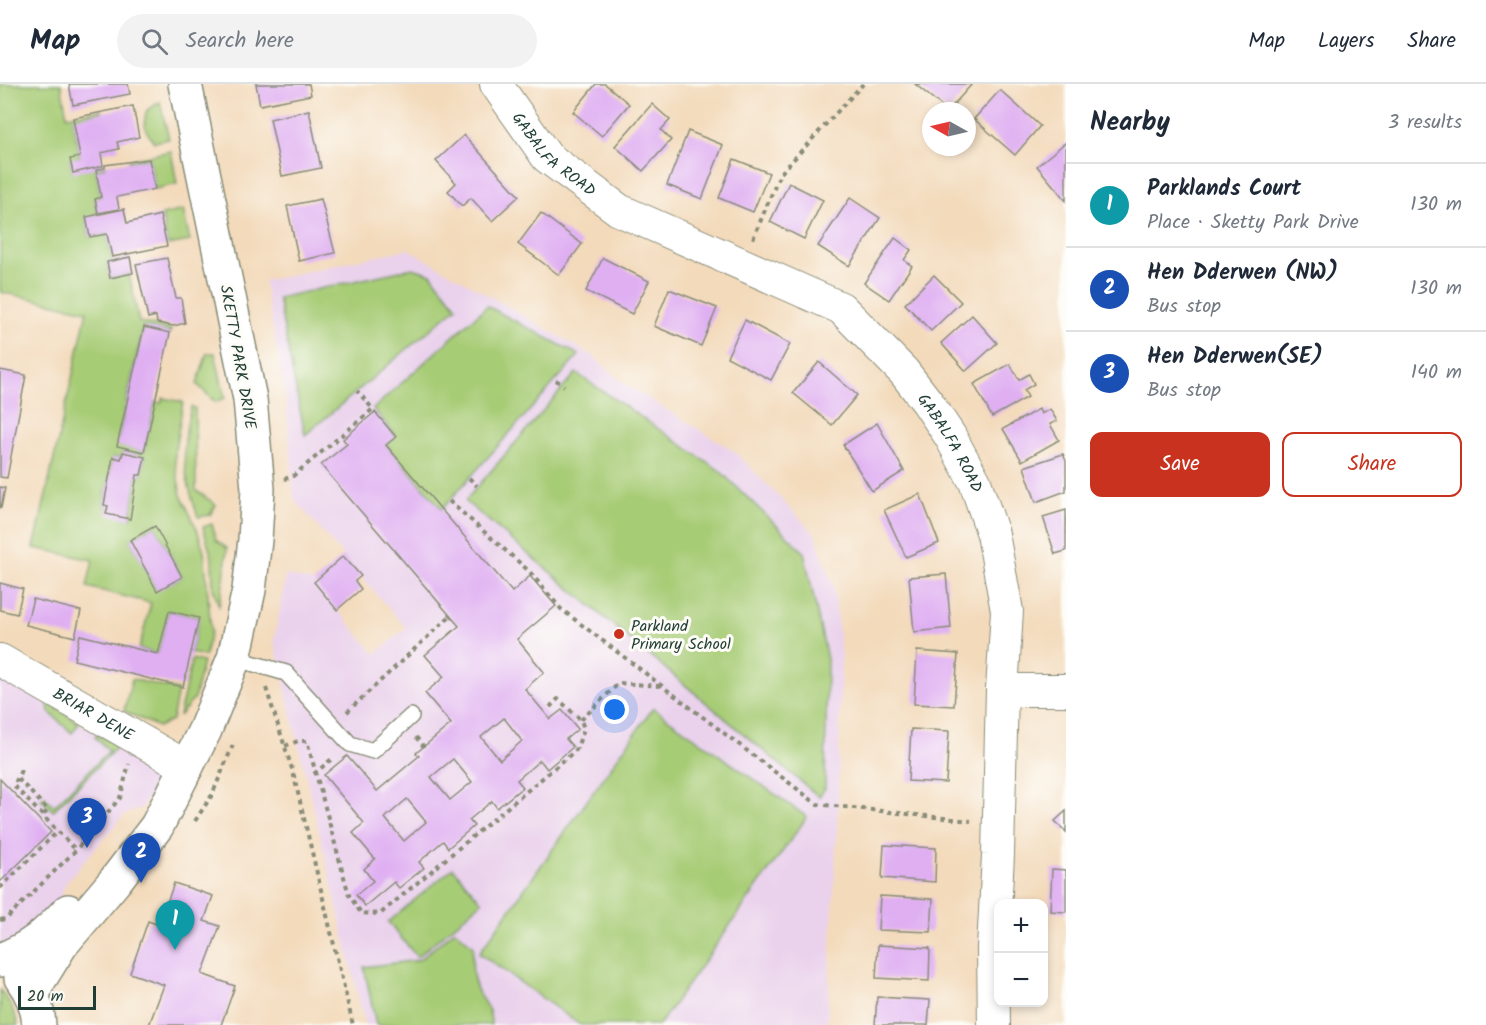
<!DOCTYPE html>
<meta charset="utf-8">
<style>
:root{--surface:#fff;--page:#f2f2f3;--text:#1f2937;--muted:#747a83;--line:#e0e1e3;--accent:#c8321e}
body{margin:0;font-family:Kalam,sans-serif;background:var(--page);color:var(--text)}
.controls{position:absolute;right:18px;bottom:18px;display:grid;overflow:hidden;border-radius:12px;box-shadow:0 3px 9px #0003}
.controls button{width:54px;height:54px;display:grid;place-items:center;padding:0;border:0;border-bottom:2px solid var(--line);background:var(--surface);color:var(--text);font:30px sans-serif}
.compass{position:absolute;left:922px;top:18px;width:54px;height:54px;border-radius:50%;background:var(--surface);box-shadow:0 3px 9px #0003;rotate:278deg}
.scale{position:absolute;left:18px;bottom:15px;width:78px;box-sizing:border-box;padding-left:6px;border:3px solid #1f3d34;border-top:0;font-size:16px;line-height:21px;white-space:nowrap;color:#1f3d34;-webkit-text-stroke:4px #fdfcf7;paint-order:stroke}
.you{position:absolute;left:615px;top:626px;width:21px;height:21px;margin:-15px;border:4px solid #fff;border-radius:50%;background:#1a73e8;box-shadow:0 0 0 9px #1a73e833}
.badge{display:grid;place-items:center;width:39px;height:39px;border-radius:50%;background:var(--accent);color:#fff;font-size:20px;font-weight:700}
.pin{position:absolute;translate:-50% -50px;filter:drop-shadow(0 2px 3px #0008)}
.pin::after{content:'';position:absolute;top:32px;width:21px;height:18px;background:inherit;clip-path:polygon(0 0,100% 0,50% 100%)}
.list{margin:0;padding:0;list-style:none}
h2{display:flex;justify-content:space-between;align-items:center;height:78px;margin:0;padding:0 24px;font-size:26px}
h2 small{font-size:20px;font-weight:400;color:var(--muted)}
.list li{display:grid;grid-template-columns:39px 1fr auto;gap:18px;align-items:center;box-sizing:border-box;height:84px;padding:0 24px;border-top:2px solid var(--line)}
.list b{display:block;font-size:22px;white-space:nowrap}
.list p{margin:0;font-size:20px;white-space:nowrap;color:var(--muted)}
.list em{font-size:20px;font-style:normal;color:var(--muted)}
.actions{display:flex;gap:12px;padding:18px 24px}
.actions a{flex:1;padding:14px 0;border:2px solid var(--accent);border-radius:12px;text-align:center;font-size:21px;color:var(--accent)}
.actions .main{background:var(--accent);color:#fff}
.icon{flex:none;width:33px;height:33px;fill:none;stroke:currentColor;stroke-width:2;stroke-linecap:round;stroke-linejoin:round}
.map{position:relative;flex:none;width:1066px;height:941px;overflow:hidden}
header{display:flex;align-items:center;gap:36px;box-sizing:border-box;height:84px;padding:0 30px;background:var(--surface);border-bottom:2px solid var(--line)}
header strong{font-size:28px}
nav{display:flex;gap:33px;margin-inline-start:auto;font-size:21px}
.search{width:420px;height:54px;background:var(--page);display:flex;align-items:center;gap:15px;box-sizing:border-box;padding:0 21px;border-radius:33px;color:var(--muted);font-size:22px}
main{display:flex}
aside{flex:1;background:var(--surface)}
.map>svg:first-child{display:block}
.built{fill:#ead1ec}
.green{fill:#a7cc76;stroke:#638455;stroke-width:1.5;fill-rule:evenodd}
.building{fill:#dfaff2;fill-rule:evenodd}
.lines{fill:none;stroke-linecap:round;stroke-linejoin:round}
.service-casing{stroke:#898c78;stroke-width:18}
.minor-casing{stroke:#898c78;stroke-width:34}
.tertiary-casing{stroke:#898c78;stroke-width:36}
.path{stroke:#898c78;stroke-width:4;stroke-dasharray:4.5 4.5;stroke-linecap:butt}
.service{stroke:#fff;stroke-width:15}
.minor{stroke:#fff;stroke-width:32}
.tertiary{stroke:#fff;stroke-width:33}
.poi-dot{fill:#c8321e;stroke:#fdfcf7;stroke-width:2}
.labels{text-anchor:middle;stroke-width:6;stroke-linejoin:round;paint-order:stroke}
.street-label{font-size:16px;fill:#1f3d34;stroke:#fdfcf7}
.poi-label{font-size:16px;fill:#1f3d34;stroke:#fdfcf7;text-anchor:start}
</style>
<header>
<strong>Map</strong>
<div class="search"><svg class="icon" aria-label="search" viewBox="0 0 24 24"><circle cx="10" cy="10" r="6"/><path d="M15 15l6 6"/></svg>Search here</div>
<nav><a>Map</a><a>Layers</a><a>Share</a></nav>
</header>
<main>
<div class="map">
<svg width="1066" height="941" viewBox="0 0 1066 941">
<rect width="100%" height="100%" fill="#fdfcf7"/>
<filter id="ink" filterUnits="userSpaceOnUse"><feTurbulence type="fractalNoise" baseFrequency=".0167" numOctaves="2"/><feDisplacementMap in="SourceGraphic" scale="12" xChannelSelector="R" yChannelSelector="G"/><feConvolveMatrix kernelMatrix="1 2 1 2 8 2 1 2 1" color-interpolation-filters="sRGB"/></filter>
<filter id="wash" filterUnits="userSpaceOnUse"><feTurbulence type="fractalNoise" baseFrequency=".008" numOctaves="4" result="noise"/><feDisplacementMap in="SourceGraphic" scale="24" xChannelSelector="R" yChannelSelector="G"/><feGaussianBlur stdDeviation="1.35" result="paint"/><feColorMatrix in="noise" values="0 0 0 0 0 0 0 0 0 0 0 0 0 0 0 0 0 1.4 0 .05"/><feComposite in="paint" operator="in"/></filter>
<g filter="url(#wash)">
<rect width="100%" height="100%" fill="#f3dabb"/>
<g class="built">
<polygon points="408,165 593,272 623,299 734,367 815,450 834,504 841,572 838,723 827,941 365,941 274,557 286,491 314,498 375,570 406,544 294,415 286,315 264,197"/>
<polygon points="0,591 118,662 134,663 146,671 156,683 156,704 141,724 124,731 67,797 51,833 0,865"/>
</g>
<g class="green">
<path d="M0 0H61L67 32 101 26V29L73 35 80 73 70 76 73 88 105 81V84L96 86 101 113 95 115 98 131 86 134 90 153 107 150 112 177 107 179 110 194 129 190 139 238 171 245 170 249 143 243 117 361 144 368 155 318 161 319 163 314 183 318 175 367V379L181 411 197 445 204 467 211 546 205 572 191 569 199 534 169 527 158 570 139 565 151 519 87 503 93 476 34 464 87 227 0 208ZM123 368 145 373 141 391H137L131 434 106 429 108 422 104 421 113 373 121 375ZM155 442 182 493 157 506 130 456Z"/>
<path d="M160 18 169 55 154 58C145 47 142 40 147 26Z"/>
<polygon points="171,67 177,100 155,105 149,75 129,79 129,76"/>
<polygon points="183,126 190,157 168,161 162,131"/>
<polygon points="413,184 431,190 457,223 305,351 278,214"/>
<polygon points="487,222 579,271 442,425 386,361 396,352 373,325"/>
<polygon points="207,269 215,269 225,314 215,318 197,300"/>
<polygon points="576,289 719,386 804,468 827,575 825,704 819,713 465,417"/>
<path d="M191 323 195 324 196 406 216 421 210 431 198 433C184 392 179 366 191 323Z"/>
<polygon points="212,440 216,456 227,464 224,496 219,522 213,504 212,474 203,443"/>
<polygon points="192,575 203,578 194,615 179,632"/>
<polygon points="132,595 178,606 172,636 158,643 124,627"/>
<polygon points="48,619 79,639 72,649 49,628"/>
<polygon points="653,624 807,733 659,941 580,941 479,869"/>
<polygon points="98,650 118,662 53,727 41,715 44,712 54,722 109,667 95,653"/>
<polygon points="453,784 482,818 417,873 388,838"/>
<path d="M455 846 473 862C472 879 471 894 479 910 486 923 491 924 491 941H376L364 883 419 876Z"/>
<path d="M0 906C10 917 15 927 18 941H0Z"/>
</g>
<g id="blocks">
<g class="building">
<polygon points="69,0 128,0 130,10 73,21"/>
<polygon points="256,0 309,0 311,11 260,21"/>
<polygon points="596,0 605,0 629,20 602,52 573,28"/>
<polygon points="915,0 972,0 948,27"/>
<polygon points="1000,6 1040,42 1015,71 974,35"/>
<polygon points="652,20 670,36 661,46 671,56 643,87 615,62"/>
<polygon points="133,22 139,53 117,58 119,65 101,69 103,82 73,89 70,75 80,73 73,34"/>
<polygon points="309,26 321,84 282,92 270,35"/>
<polygon points="688,47 723,61 702,115 667,101"/>
<polygon points="464,51 519,112 492,137 471,114 462,122 448,107 456,99 436,77"/>
<polygon points="1066,58 1066,117 1037,82"/>
<polygon points="149,75 155,105 117,113 119,125 98,129 95,115 101,113 96,86 105,84 105,81"/>
<polygon points="734,75 769,89 753,128 719,114"/>
<polygon points="789,99 823,116 804,155 770,138"/>
<polygon points="850,114 880,134 849,182 818,162"/>
<polygon points="321,115 335,169 299,177 287,122"/>
<polygon points="124,125 127,139 160,131 167,162 112,173 107,150 90,153 86,133"/>
<polygon points="541,129 582,160 559,191 518,160"/>
<polygon points="895,154 911,166 904,176 912,182 889,216 864,199"/>
<polygon points="130,173 133,189 110,194 107,178"/>
<polygon points="167,174 176,214 181,214 185,239 174,242 157,239 156,232 148,234 136,180"/>
<polygon points="603,174 649,197 632,230 586,207"/>
<polygon points="934,191 961,218 931,247 905,220"/>
<polygon points="669,205 717,224 701,262 654,242"/>
<polygon points="972,231 997,259 966,287 941,259"/>
<polygon points="745,236 790,260 771,296 727,273"/>
<polygon points="144,243 170,249 144,368 117,362"/>
<polygon points="819,278 857,311 832,341 793,309"/>
<polygon points="1010,280 1019,296 1029,290 1034,300 1024,306 1028,313 992,333 974,300"/>
<polygon points="0,286 26,291 7,394 0,393"/>
<polygon points="1039,325 1041,330 1050,325 1057,337 1050,340 1059,356 1022,377 1003,345"/>
<path d="M375 328 396 353 386 361 512 508 530 492 556 522 517 555 544 588 525 605 550 635 562 626 578 645 566 655 573 663 547 685 540 676 517 696 523 703 497 724 492 717 469 736 474 742 448 764 443 757 419 778 424 784 399 804 394 798 365 822 356 811 373 797 364 785 375 775 353 749 364 739 324 691 347 672 377 707 419 672 416 669 451 640 425 609 444 593 425 571 459 542 321 381 347 360 343 355ZM504 634 522 657 500 676 481 653ZM453 675 472 698 450 716 431 693ZM407 715 426 738 404 757 385 734Z"/>
<polygon points="877,339 904,387 872,407 843,361"/>
<polygon points="123,368 145,373 141,391 137,391 130,435 106,430 108,422 104,421 113,373 121,375"/>
<polygon points="1063,370 1066,377 1066,407 1036,418 1024,383"/>
<polygon points="0,403 5,404 1,424 0,424"/>
<polygon points="920,410 939,459 906,473 884,426"/>
<polygon points="1066,426 1066,467 1055,470 1043,433"/>
<polygon points="155,442 182,493 157,507 130,456"/>
<polygon points="343,472 361,492 355,497 361,505 337,526 314,498"/>
<polygon points="946,490 951,544 914,548 909,493"/>
<polygon points="0,499 23,505 17,530 0,526"/>
<polygon points="33,515 81,527 75,553 26,541"/>
<polygon points="169,527 199,534 183,603 74,576 80,551 158,570"/>
<polygon points="917,567 958,570 954,622 914,620"/>
<polygon points="911,645 949,647 946,699 908,697"/>
<polygon points="0,695 51,748 0,798"/>
<polygon points="1066,727 1066,748 1055,737"/>
<polygon points="884,761 936,764 935,798 882,794"/>
<polygon points="1052,785 1066,786 1066,828 1050,827"/>
<polygon points="174,799 213,812 204,837 220,842 202,890 235,902 221,941 149,941 164,901 130,889 148,837 159,841"/>
<polygon points="880,812 933,815 931,848 878,846"/>
<polygon points="878,861 930,864 929,897 876,894"/>
<polygon points="877,913 930,916 928,941 875,941"/>
</g>
</g>
</g>
<g filter="url(#ink)">
<use href="#blocks" fill-opacity="0" stroke="#898c78" stroke-width="1.5"/>
<g class="lines">
<defs>
<polyline id="service" points="234,574 286,589 350,660 373,667 411,632"/>
<g id="minor">
<path id="s1" d="M496 0 547 73 619 126 841 224 904 288 928 319 950 352 975 398 993 450 1007 527 1002 606 998 771 993 864 994 941"/>
<path id="s2" d="M0 576 187 683"/>
<polyline points="1002,606 1066,606"/>
</g>
<g id="tertiary">
<path d="M0 876C31 864 46 851 68 827"/>
<path d="M21 894C32 909 38 923 39 941"/>
<polyline points="33,911 38,898 61,861 115,797 157,742 205,646 234,574 249,506 255,456 258,405 250,315 185,0"/>
</g>
</defs>
<use href="#service" class="service-casing"/>
<use href="#minor" class="minor-casing"/>
<use href="#tertiary" class="tertiary-casing"/>
<g class="path">
<polyline points="753,155 780,90 863,0"/>
<polyline points="556,296 564,302"/>
<polyline points="469,394 477,402"/>
<polyline points="284,395 293,392 373,325 357,307"/>
<polyline points="449,417 529,487 561,525 817,720 971,737"/>
<polyline points="266,604 293,688 353,941"/>
<polyline points="347,628 450,532"/>
<polyline points="581,636 619,599 661,602"/>
<polyline points="416,653 424,663"/>
<polyline points="285,662 298,657 307,657 349,811 361,829 380,830 576,666 584,645 581,636 558,615 550,623"/>
<polyline points="21,686 14,702 76,766"/>
<polyline points="314,690 334,673"/>
<polyline points="18,695 48,726 43,731"/>
<polyline points="195,737 212,711 233,661"/>
<polyline points="0,804 58,747"/>
<polyline points="0,836 6,835 76,766 120,714 129,680"/>
</g>
<use href="#service" class="service"/>
<use href="#minor" class="minor"/>
<use href="#tertiary" class="tertiary"/>
</g>
</g>
<circle class="poi-dot" cx="619" cy="550" r="6"/>
<g class="labels">
<g class="street-label">
<text dy="6" stroke="none"><textPath href="#s1" startOffset="92">GABALFA ROAD</textPath></text>
<text transform="translate(239 273) rotate(80)" y="6">SKETTY PARK DRIVE</text>
<text dy="6" stroke="none"><textPath href="#s1" startOffset="596">GABALFA ROAD</textPath></text>
<text dy="6" stroke="none"><textPath href="#s2" startOffset="108">BRIAR DENE</textPath></text>
</g>
<g class="poi-label">
<text x="631" y="547">Parkland<tspan x="631" dy="18">Primary School</tspan></text>
</g>
</g>
</svg>
<div class="controls">
<button>+</button>
<button>−</button>
</div>
<svg class="compass" viewBox="-18 -18 36 36"><path d="M0-13l5 13h-10z" fill="#e53935"/><path d="M0 13l5-13h-10z" fill="#747a83"/></svg>
<div class="scale">20 m</div>
<div class="you"></div>
<div class="pin badge" style="left:175px;top:866px;background:#0f9aa8">1</div>
<div class="pin badge" style="left:141px;top:799px;background:#1a4fb4">2</div>
<div class="pin badge" style="left:87px;top:764px;background:#1a4fb4">3</div>
</div>
<aside>
<h2>Nearby<small>3 results</small></h2>
<ul class="list">
<li><span class="badge" style="background:#0f9aa8">1</span><div><b>Parklands Court</b><p>Place · Sketty Park Drive</p></div><em>130 m</em></li>
<li><span class="badge" style="background:#1a4fb4">2</span><div><b>Hen Dderwen (NW)</b><p>Bus stop</p></div><em>130 m</em></li>
<li><span class="badge" style="background:#1a4fb4">3</span><div><b>Hen Dderwen(SE)</b><p>Bus stop</p></div><em>140 m</em></li>
</ul>
<div class="actions"><a class="main">Save</a><a>Share</a></div>
</aside>
</main>
